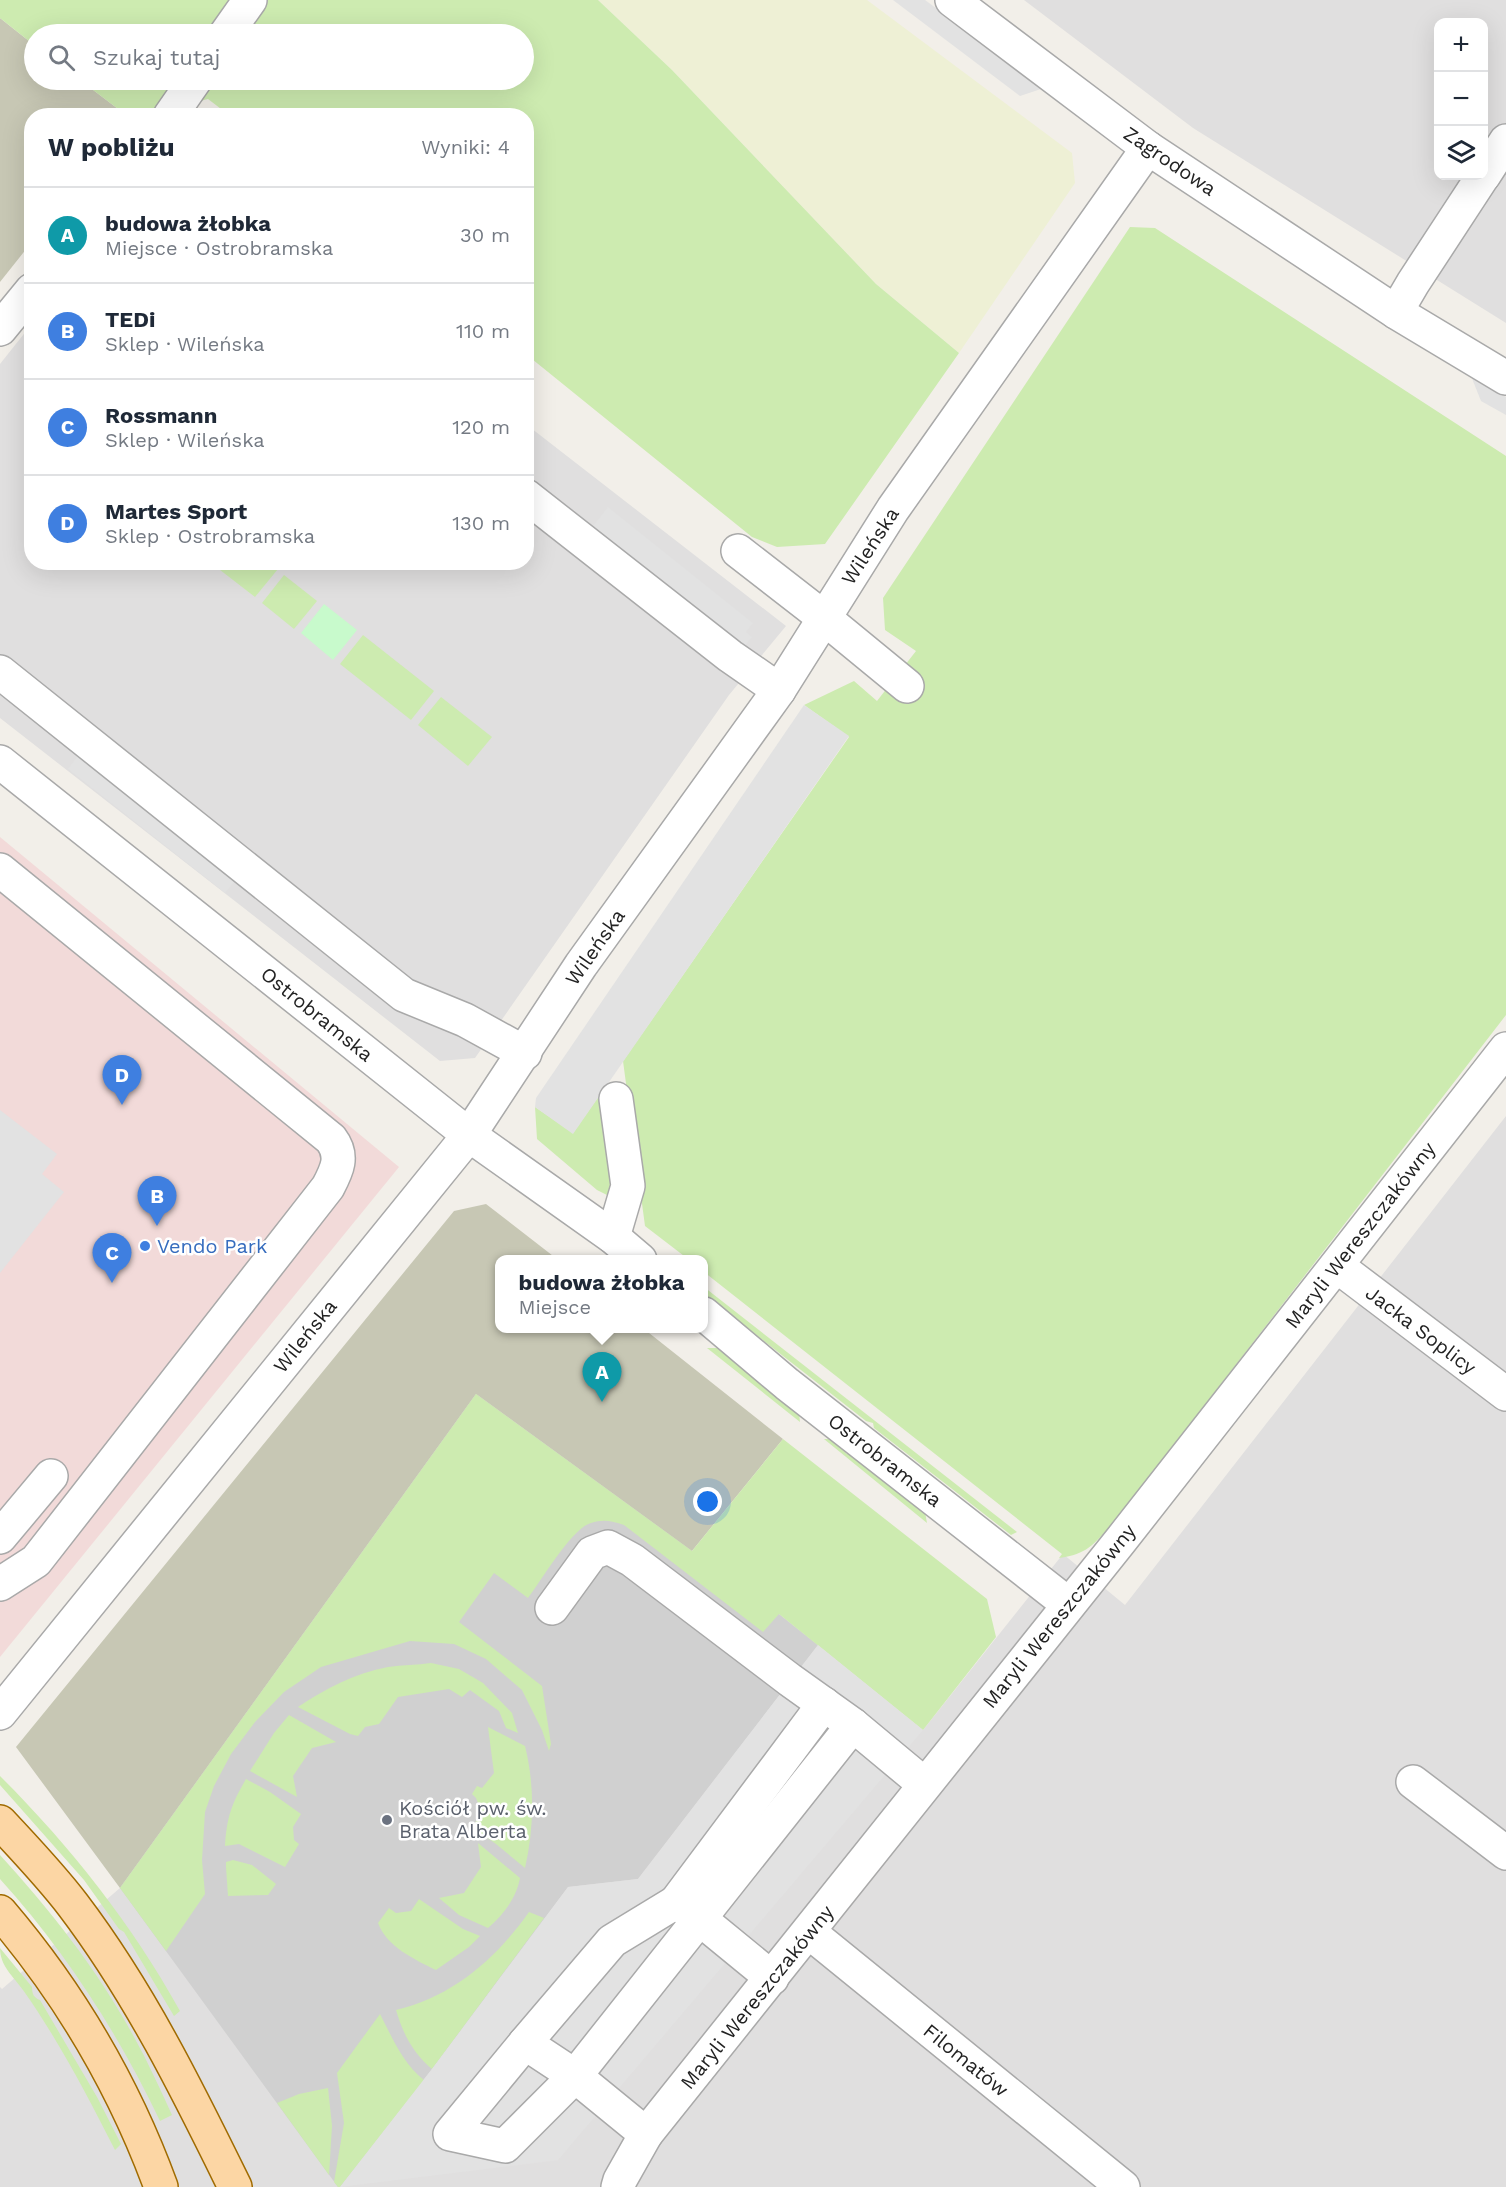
<!DOCTYPE html>
<html lang="pl">
<meta charset="utf-8">
<style>
:root{--surface:#fff;--page:#f6f6f7;--text:#1f2937;--muted:#747a83;--line:#e0e1e3;--accent:#0b8043}
body{margin:0;font-family:"Work Sans",sans-serif;background:var(--page);color:var(--text)}
.controls{position:absolute;right:18px;top:18px;display:grid;overflow:hidden;border-radius:12px;box-shadow:0 6px 24px #0002}
.controls button{width:54px;height:54px;display:grid;place-items:center;padding:0;border:0;border-bottom:2px solid var(--line);background:var(--surface);color:var(--text);font:30px sans-serif}
.you{position:absolute;left:708px;top:1502px;width:21px;height:21px;margin:-15px;border:4px solid #fff;border-radius:50%;background:#1a73e8;box-shadow:0 0 0 9px #1a73e833}
.badge{display:grid;place-items:center;width:39px;height:39px;border-radius:50%;background:var(--accent);color:#fff;font-size:20px;font-weight:700}
.pin{position:absolute;translate:-50% -50px;filter:drop-shadow(0 2px 3px #0008)}
.pin::after{content:'';position:absolute;top:32px;width:21px;height:18px;background:inherit;clip-path:polygon(0 0,100% 0,50% 100%)}
.popup{position:absolute;left:495px;top:1255px;width:213px;height:78px;box-sizing:border-box;display:grid;place-content:center;border-radius:12px;background:var(--surface);filter:drop-shadow(0 2px 4px #0005);font-size:20px;white-space:nowrap;color:var(--muted)}
.popup b{font-size:22px;color:var(--text)}
.popup::after{content:'';position:absolute;left:50%;top:100%;margin-left:-12px;border:12px solid transparent;border-top-color:var(--surface)}
.list{margin:0;padding:0;list-style:none}
h2{display:flex;justify-content:space-between;align-items:center;height:78px;margin:0;padding:0 24px;font-size:26px}
h2 small{font-size:20px;font-weight:400;color:var(--muted)}
.list li{display:grid;grid-template-columns:39px 1fr auto;gap:18px;align-items:center;box-sizing:border-box;height:96px;padding:0 24px;border-top:2px solid var(--line)}
.list b{display:block;font-size:22px;white-space:nowrap}
.list p{margin:0;font-size:20px;white-space:nowrap;color:var(--muted)}
.list em{font-size:20px;font-style:normal;color:var(--muted)}
.icon{flex:none;width:33px;height:33px;fill:none;stroke:currentColor;stroke-width:2;stroke-linecap:round;stroke-linejoin:round}
.map{position:relative;flex:none;width:1506px;height:2187px;overflow:hidden}
.search{position:absolute;background:var(--surface);box-shadow:0 6px 24px #0002;left:24px;top:24px;width:510px;height:66px;display:flex;align-items:center;gap:15px;box-sizing:border-box;padding:0 21px;border-radius:33px;color:var(--muted);font-size:22px}
.panel{position:absolute;background:var(--surface);box-shadow:0 6px 24px #0002;left:24px;top:108px;width:510px;height:462px;border-radius:24px}
.map>svg:first-child{display:block}
.residential{fill:#e0dfdf;fill-rule:evenodd}
.commercial{fill:#f2dad9}
.religious{fill:#d0d0d0}
.construction{fill:#c7c7b4}
.farmland{fill:#eef0d5}
.grass{fill:#cdebb0}
.park{fill:#c8facc}
.parking{fill:#e2e2e2}
.lines{fill:none;stroke-linecap:round;stroke-linejoin:round}
.minor-casing{stroke:#a9a9a9;stroke-width:36}
.major-casing{stroke:#a06b00;stroke-width:36}
.minor{stroke:#fff;stroke-width:33}
.major{stroke:#fcd6a4;stroke-width:33}
.shop-dot{fill:#3f7fe0;stroke:#fff;stroke-width:2}
.worship-dot{fill:#6b7280;stroke:#fff;stroke-width:2}
.labels{text-anchor:middle;stroke-width:5;stroke-linejoin:round;paint-order:stroke}
.street-label{font-size:20px;fill:#222;stroke:#fff}
.shop-label{font-size:20px;fill:#366cbe;stroke:#fff;text-anchor:start}
.worship-label{font-size:20px;fill:#5b616d;stroke:#fff;text-anchor:start}
</style>
<div class="map">
<svg width="1506" height="2187" viewBox="0 0 1506 2187">
<rect width="100%" height="100%" fill="#f2efe9"/>
<g class="residential">
<path d="M1024 0H1506V323L1193 128ZM1438 22H1484V176H1438Z"/>
<polygon points="31,325 32,562 526,562 527,425 786,626 729,695 475,1058 440,1061 0,718 0,364"/>
<polygon points="1506,1116 1506,2187 0,2187 0,1987 2,1989 120,1888 476,1394 779,1614 923,1730 1063,1554 1125,1605"/>
</g>
<polygon class="commercial" points="0,837 399,1167 0,1657"/>
<polygon class="religious" points="476,1394 779,1614 818,1645 638,1879 568,1887 432,2069 340,2187 338,2187 120,1888"/>
<g class="construction">
<polygon points="0,18 34,45 34,80 80,80 126,115 32,116 31,243 0,282"/>
<polygon points="486,1204 557,1259 500,1260 500,1328 644,1329 783,1439 692,1551 476,1394 120,1888 16,1747 454,1211"/>
</g>
<polygon class="farmland" points="598,0 867,0 1072,153 1075,183 959,353 876,284 672,70"/>
<g class="grass">
<polygon points="0,0 598,0 672,70 876,284 959,353 825,544 777,547 752,537 527,355 526,116 229,115 208,99 147,115 126,115 80,80 524,80 524,34 34,34 34,45 0,18"/>
<path d="M1130 227 1155 228 1506 456V1015L1112 1525C1092 1545 1088 1554 1059 1558L1062 1554 704 1272V1260L688 1259 645 1226 623 1061 849 737 804 705 854 681 877 701 916 651 885 630 883 598Z"/>
<polygon points="211,563 270,563 278,569 255,597"/>
<polygon points="284,575 317,601 294,629 262,603"/>
<polygon points="363,635 434,691 411,720 340,664"/>
<polygon points="441,697 492,737 468,766 418,725"/>
<polygon points="603,1090 611,1180 609,1196 597,1190 537,1139 535,1107 573,1133"/>
<polygon points="704,1287 1017,1532 1011,1535 874,1428 873,1423 866,1421 704,1294"/>
<polygon points="707,1348 718,1348 799,1413 800,1422"/>
<path d="M476 1394 692 1551 783 1439 987 1599 996 1637 923 1730 779 1614 763 1632 624 1525C612 1521 603 1519 591 1523 572 1528 541 1581 528 1598L494 1573 459 1622 542 1686 551 1744 549 1751 542 1730 522 1690 486 1659 454 1644 410 1641 321 1667 284 1692 255 1722 231 1754 214 1786 205 1812 202 1860 205 1894 166 1951 120 1888Z"/>
<polygon points="824,1439 835,1439 845,1448 843,1450 847,1454 850,1452 925,1512 927,1523"/>
<path d="M431 1663 459 1669 483 1683 512 1713 518 1733 506 1728 499 1711 470 1690 462 1697 449 1689 398 1697 379 1724 365 1727 358 1736 350 1734 298 1707C325 1689 355 1673 388 1667 402 1665 417 1665 431 1663Z"/>
<polygon points="289,1715 336,1742 312,1748 293,1776 297,1797 250,1771 274,1733"/>
<path d="M488 1727 525 1746C535 1786 534 1828 525 1868L496 1844 472 1827 482 1813 476 1798 472 1794 477 1786 482 1788 494 1773Z"/>
<path d="M0 1776C70 1846 132 1924 180 2011L174 2016 124 1932 119 1929 84 1880 0 1785Z"/>
<path d="M246 1779 270 1792 301 1814 293 1827 294 1840 299 1844 285 1867 239 1844 225 1846C227 1817 231 1805 246 1779Z"/>
<path d="M478 1843 520 1878C516 1899 503 1915 488 1928L459 1915 439 1898 464 1893 481 1867Z"/>
<path d="M0 1855C50 1910 98 1970 134 2037 148 2062 160 2089 172 2115L160 2121C118 2033 66 1952 0 1879Z"/>
<polygon points="233,1860 252,1865 276,1884 268,1895 228,1896 226,1867 226,1862"/>
<path d="M419 1899 463 1929 480 1936 469 1947 436 1970C414 1959 387 1947 378 1923L389 1908 396 1913 411 1911Z"/>
<path d="M529 1912 544 1918 432 2069C413 2053 403 2034 396 2010 452 1997 496 1959 529 1912Z"/>
<path d="M0 1948 32 1987C32 1994 34 1998 40 2000L97 2097 121 2144 115 2150C87 2095 59 2041 23 1990 13 1976 0 1966 0 1948Z"/>
<path d="M380 2014C392 2037 403 2064 424 2080L340 2187H338L334 2182 344 2123 337 2073Z"/>
<polygon points="328,2088 332,2126 329,2175 277,2103 299,2094"/>
</g>
<polygon class="park" points="324,604 357,630 333,660 301,633"/>
<g class="parking">
<polygon points="893,0 925,0 1044,88 1020,96"/>
<polygon points="1471,376 1506,397 1506,415 1481,401"/>
<polygon points="608,507 753,623 746,632 752,637 743,648 593,526"/>
<polygon points="804,705 849,736 573,1134 535,1107 536,1098"/>
<polygon points="83,749 241,874 225,893 68,769"/>
<polygon points="0,1110 57,1154 42,1174 64,1192 0,1273"/>
<polygon points="818,1645 923,1730 558,2160 340,2187 432,2069 568,1887 638,1879"/>
</g>
<g class="lines">
<defs>
<g id="minor">
<polyline points="952,0 1148,148 1396,312 1506,378"/>
<polyline points="226,34 250,0"/>
<polyline points="170,116 195,80"/>
<polyline points="1484,175 1506,141"/>
<polyline points="1396,312 1413,283 1483,176"/>
<polyline points="0,329 32,290"/>
<polyline points="526,496 730,656 779,690"/>
<polyline points="738,551 823,617 907,686"/>
<polyline points="0,672 404,995 465,1020 525,1053"/>
<polyline points="0,762 469,1135 613,1237 640,1260"/>
<path d="M0 870 331 1139C344 1156 337 1170 328 1187L36 1561 0 1584"/>
<polyline points="613,1237 628,1186 616,1099"/>
<polyline points="1337,1266 1506,1394"/>
<polyline points="704,1314 787,1384 1068,1604"/>
<polyline points="0,1537 51,1476"/>
<polyline points="552,1608 592,1553 608,1547 632,1560 790,1680 853,1725 924,1784"/>
<polyline points="0,1713 469,1135 581,965 779,690 893,509 1148,148"/>
<polyline points="1413,1782 1506,1853"/>
<polyline points="809,1932 1123,2187"/>
<polyline points="772,1978 700,1919 676,1902 824,1704"/>
<polyline points="525,2043 450,2134 505,2146 575,2076 853,1725"/>
<polyline points="646,2134 575,2076 525,2043 612,1941 676,1902"/>
<polyline points="618,2187 620,2180 646,2134 1121,1540 1506,1049"/>
</g>
<g id="major">
<path d="M0 1822C25 1849 51 1876 73 1905 139 1992 187 2089 235 2187"/>
<path d="M0 1912C70 1994 124 2086 161 2187"/>
</g>
</defs>
<use href="#minor" class="minor-casing"/>
<use href="#major" class="major-casing"/>
<use href="#minor" class="minor"/>
<use href="#major" class="major"/>
</g>
<circle class="shop-dot" cx="145" cy="1246" r="6"/>
<circle class="worship-dot" cx="387" cy="1820" r="6"/>
<g class="labels">
<g class="street-label">
<text transform="translate(1170 161) rotate(34)" y="7">Zagrodowa</text>
<text transform="translate(870 546) rotate(-57)" y="7">Wileńska</text>
<text transform="translate(595 947) rotate(-55)" y="7">Wileńska</text>
<text transform="translate(317 1014) rotate(39)" y="7">Ostrobramska</text>
<text transform="translate(1360 1235) rotate(-52)" y="7">Maryli Wereszczakówny</text>
<text transform="translate(1421 1330) rotate(37)" y="7">Jacka Soplicy</text>
<text transform="translate(305 1336) rotate(-51)" y="7">Wileńska</text>
<text transform="translate(885 1460) rotate(38)" y="7">Ostrobramska</text>
<text transform="translate(1059 1616) rotate(-51)" y="7">Maryli Wereszczakówny</text>
<text transform="translate(757 1997) rotate(-51)" y="7">Maryli Wereszczakówny</text>
<text transform="translate(966 2060) rotate(39)" y="7">Filomatów</text>
</g>
<g class="shop-label">
<text x="157" y="1253">Vendo Park</text>
</g>
<g class="worship-label">
<text x="399" y="1815">Kościół pw. św.<tspan x="399" dy="23">Brata Alberta</tspan></text>
</g>
</g>
</svg>
<div class="controls">
<button>+</button>
<button>−</button>
<button><svg class="icon" aria-label="layers" viewBox="0 0 24 24"><path d="M12 4l9 5-9 5-9-5zM3 14l9 5 9-5"/></svg></button>
</div>
<div class="you"></div>
<div class="pin badge" style="left:602px;top:1402px;background:#0f9aa8">A</div>
<div class="popup"><b>budowa żłobka</b>Miejsce</div>
<div class="pin badge" style="left:157px;top:1226px;background:#3f7fe0">B</div>
<div class="pin badge" style="left:112px;top:1283px;background:#3f7fe0">C</div>
<div class="pin badge" style="left:122px;top:1105px;background:#3f7fe0">D</div>
<div class="search"><svg class="icon" aria-label="search" viewBox="0 0 24 24"><circle cx="10" cy="10" r="6"/><path d="M15 15l6 6"/></svg>Szukaj tutaj</div>
<section class="panel">
<h2>W pobliżu<small>Wyniki: 4</small></h2>
<ul class="list">
<li><span class="badge" style="background:#0f9aa8">A</span><div><b>budowa żłobka</b><p>Miejsce · Ostrobramska</p></div><em>30 m</em></li>
<li><span class="badge" style="background:#3f7fe0">B</span><div><b>TEDi</b><p>Sklep · Wileńska</p></div><em>110 m</em></li>
<li><span class="badge" style="background:#3f7fe0">C</span><div><b>Rossmann</b><p>Sklep · Wileńska</p></div><em>120 m</em></li>
<li><span class="badge" style="background:#3f7fe0">D</span><div><b>Martes Sport</b><p>Sklep · Ostrobramska</p></div><em>130 m</em></li>
</ul>
</section>
</div>
